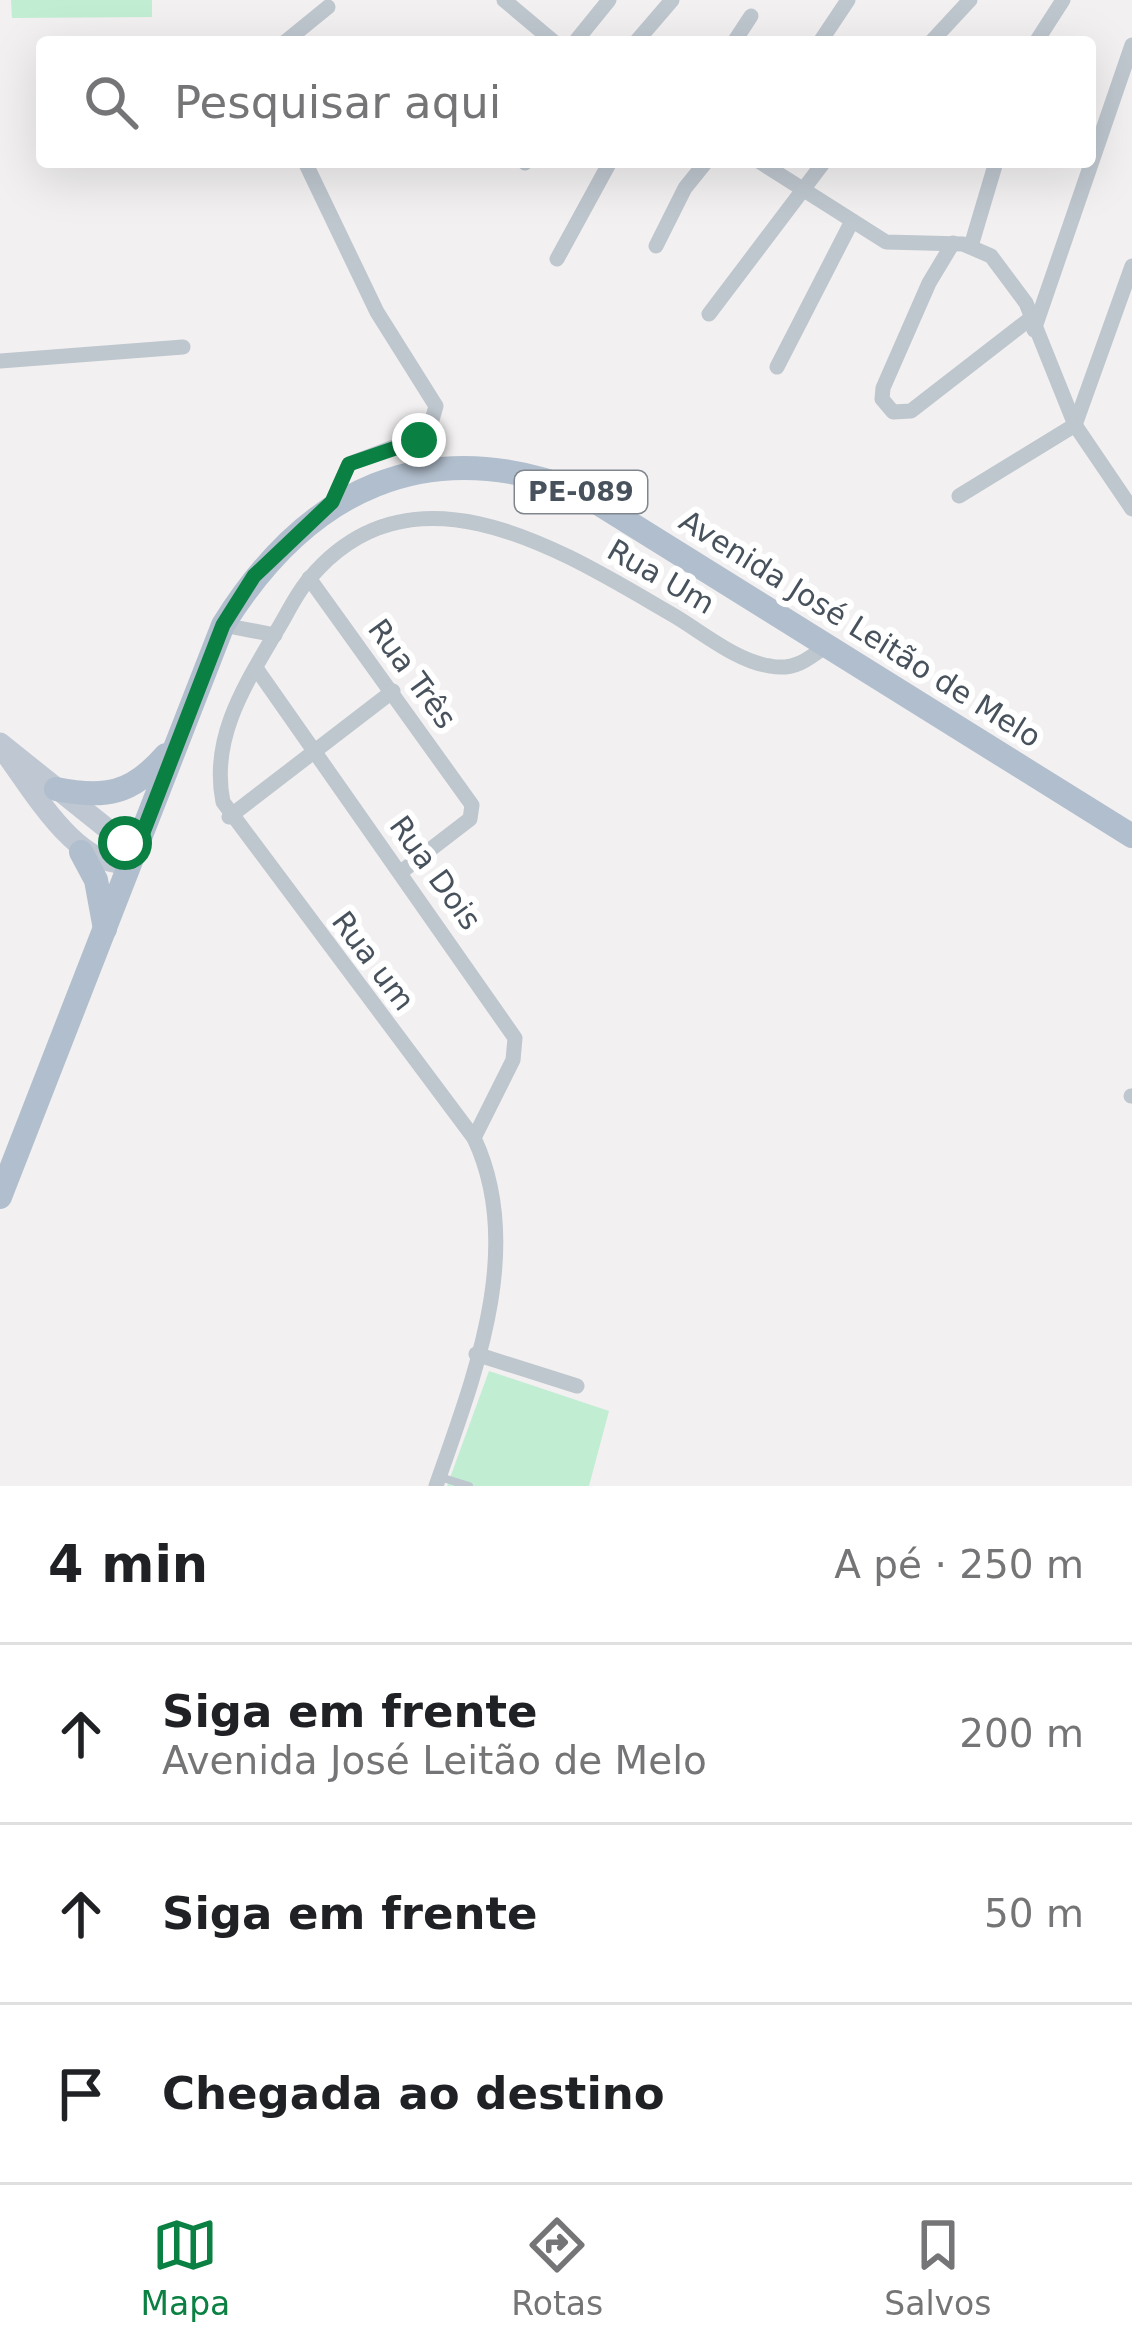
<!DOCTYPE html>
<html lang="pt">
<meta charset="utf-8">
<style>
:root{--surface:#fff;--page:#f6f6f6;--text:#202124;--muted:#757577;--line:#e0e0e0;--accent:#0b8043}
body{margin:0;font-family:"DejaVu Sans",sans-serif;background:var(--page);color:var(--text)}
.stop{position:absolute;width:36px;height:36px;margin:-27px;border:9px solid #0b8043;border-radius:50%;background:#fff}
.stop.end{background:#0b8043;border-color:#fff;box-shadow:0 3px 12px #0008}
.list{margin:0;padding:0;list-style:none}
h2{display:flex;justify-content:space-between;align-items:center;height:156px;margin:0;padding:0 48px;font-size:51px}
h2 small{font-size:39px;font-weight:400;color:var(--muted)}
.list li{display:grid;grid-template-columns:78px 1fr auto;gap:36px;align-items:center;box-sizing:border-box;height:180px;padding:0 48px;border-top:3px solid var(--line)}
.list b{display:block;font-size:45px;white-space:nowrap}
.list p{margin:0;font-size:39px;white-space:nowrap;color:var(--muted)}
.list em{font-size:39px;font-style:normal;color:var(--muted)}
.icon{flex:none;width:66px;height:66px;fill:none;stroke:currentColor;stroke-width:2;stroke-linecap:round;stroke-linejoin:round}
.map{position:relative;flex:none;width:1132px;height:1486px;overflow:hidden}
.search{position:absolute;background:var(--surface);box-shadow:0 12px 48px #0002;left:36px;right:36px;top:36px;height:132px;display:flex;align-items:center;gap:30px;box-sizing:border-box;padding:0 42px;border-radius:12px;color:var(--muted);font-size:45px}
.sheet{height:696px;background:var(--surface)}
nav{display:flex;justify-content:space-around;align-items:center;box-sizing:border-box;height:168px;border-top:3px solid var(--line);background:var(--surface);font-size:33px;color:var(--muted)}
nav a{display:grid;justify-items:center;gap:6px}
nav .on{color:var(--accent)}
.map>svg:first-child{display:block}
.green{fill:#c1edd3}
.lines{fill:none;stroke-linecap:round;stroke-linejoin:round}
.lane{stroke:#bec6ce;stroke-width:8}
.street{stroke:#bec6ce;stroke-width:15}
.secondary{stroke:#bec7d2;stroke-width:21}
.primary{stroke:#b1becd;stroke-width:24}
.route{stroke:#0b8043;stroke-width:15}
.labels{text-anchor:middle;stroke-width:12;stroke-linejoin:round;paint-order:stroke}
.shield{fill:#fff;stroke:#7f868d;stroke-width:3}
.shield-label{font-size:27px;font-weight:bold;fill:#48525c}
.street-label{font-size:30px;fill:#48525c;stroke:#fff}
</style>
<div class="map">
<svg width="1132" height="1486" viewBox="0 0 1132 1486">
<rect width="100%" height="100%" fill="#f2f0f0"/>
<g class="green">
<polygon points="11,0 152,0 152,17 12,18"/>
<polygon points="489,1371 609,1411 589,1486 447,1486"/>
</g>
<g class="lines">
<polyline class="lane" points="440,1477 469,1486"/>
<g class="street">
<polyline points="504,0 554,42"/>
<polyline points="285,42 328,7"/>
<polyline points="575,42 609,0"/>
<polyline points="636,42 672,0"/>
<polyline points="734,42 751,16"/>
<polyline points="820,42 848,0"/>
<polyline points="931,42 970,0"/>
<polyline points="1036,42 1063,0"/>
<polyline points="305,162 377,312 436,406 428,434 349,464 332,502"/>
<polyline points="760,162 886,242 963,244 991,256 1026,303 1075,425 1132,509"/>
<polyline points="525,163 526,162"/>
<polyline points="953,243 929,283 883,388 882,399 893,412 911,411 1031,318"/>
<polyline points="656,246 685,188 706,162"/>
<polyline points="971,246 996,162"/>
<polyline points="557,259 610,162"/>
<polyline points="709,314 824,162"/>
<polyline points="1034,330 1132,45"/>
<polyline points="0,361 183,347"/>
<polyline points="777,367 852,221"/>
<polyline points="959,496 1075,425 1132,266"/>
<polyline points="309,578 472,805 470,819 401,872"/>
<polyline points="223,625 275,635"/>
<path d="M256 668 515 1038 513 1060 474 1138C526 1248 474 1377 436 1486"/>
<polyline points="229,817 393,691"/>
<polyline points="1131,1096 1132,1096"/>
<path d="M474 1138 223 802C210 738 245 685 276 632 287 615 296 593 310 578 415 453 567 554 673 615 702 632 736 661 770 666 794 671 809 659 827 645"/>
<polyline points="476,1354 577,1386"/>
</g>
<path class="secondary" d="M0 743 125 843 132 861C79 876 29 783 0 746"/>
<g class="primary">
<path d="M56 789C105 799 132 794 166 755"/>
<polyline points="81,852 96,880 105,929"/>
<path d="M0 1197 223 625C307 490 426 431 580 492L1132 836"/>
</g>
</g>
<g class="lines">
<polyline class="route" points="125,843 132,861 223,625 254,576 332,502 349,464 419,440"/>
</g>
<g class="labels">
<rect class="shield" x="515" y="471" width="132" height="42" rx="9"/>
<g class="shield-label">
<text x="581" y="501">PE-089</text>
</g>
<g class="street-label">
<text transform="translate(661 577) rotate(30)" y="10">Rua Um</text>
<text transform="translate(860 629) rotate(32)" y="10">Avenida José Leitão de Melo</text>
<text transform="translate(412 674) rotate(54)" y="10">Rua Três</text>
<text transform="translate(435 873) rotate(54)" y="10">Rua Dois</text>
<text transform="translate(373 961) rotate(53)" y="10">Rua um</text>
</g>
</g>
</svg>
<div class="stop" style="left:125px;top:843px"></div>
<div class="stop end" style="left:419px;top:440px"></div>
<div class="search"><svg class="icon" aria-label="search" viewBox="0 0 24 24"><circle cx="10" cy="10" r="6"/><path d="M15 15l6 6"/></svg>Pesquisar aqui</div>
</div>
<section class="sheet">
<h2>4 min<small>A pé · 250 m</small></h2>
<ul class="list">
<li><svg class="icon" aria-label="ahead" viewBox="0 0 24 24"><path d="M12 20V5M6 11l6-6 6 6"/></svg><div><b>Siga em frente</b><p>Avenida José Leitão de Melo</p></div><em>200 m</em></li>
<li><svg class="icon" aria-label="ahead" viewBox="0 0 24 24"><path d="M12 20V5M6 11l6-6 6 6"/></svg><div><b>Siga em frente</b></div><em>50 m</em></li>
<li><svg class="icon" aria-label="arrive" viewBox="0 0 24 24"><path d="M6 21V4h12l-3 4 3 4H6"/></svg><div><b>Chegada ao destino</b></div></li>
</ul>
</section>
<nav>
<a class="on"><svg class="icon" aria-label="map" viewBox="0 0 24 24"><path d="M3 6l6-2 6 2 6-2v14l-6 2-6-2-6 2zM9 4v14M15 6v14"/></svg>Mapa</a>
<a><svg class="icon" aria-label="directions" viewBox="0 0 24 24"><path d="M12 3l9 9-9 9-9-9zM9 14v-3h6M13 9l2 2-2 2"/></svg>Rotas</a>
<a><svg class="icon" aria-label="saved" viewBox="0 0 24 24"><path d="M7 4h10v16l-5-4-5 4z"/></svg>Salvos</a>
</nav>
